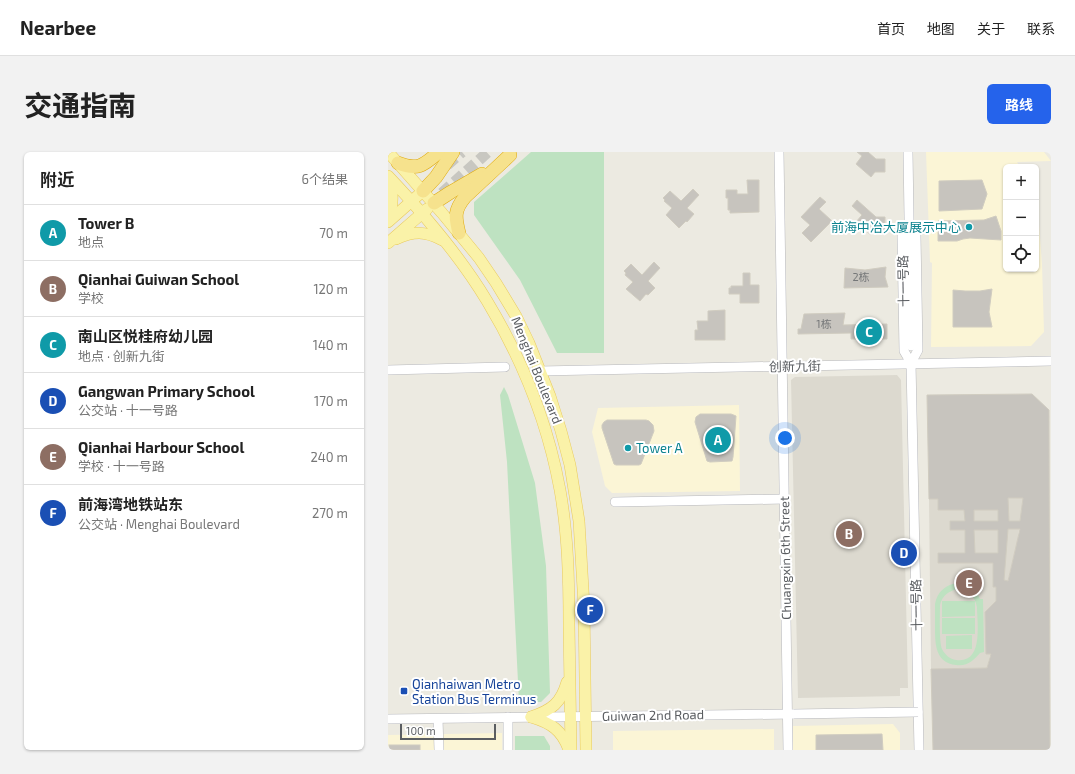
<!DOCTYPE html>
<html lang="zh">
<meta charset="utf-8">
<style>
:root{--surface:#fff;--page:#f2f2f2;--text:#222;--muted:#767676;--line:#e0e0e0;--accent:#2563eb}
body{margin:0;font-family:"Exo 2","Noto Sans SC",sans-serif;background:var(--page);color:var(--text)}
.controls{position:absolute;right:12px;top:12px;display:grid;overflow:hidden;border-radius:6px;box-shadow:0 1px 3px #0004}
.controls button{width:36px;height:36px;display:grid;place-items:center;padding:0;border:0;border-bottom:1px solid var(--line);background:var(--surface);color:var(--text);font:20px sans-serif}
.scale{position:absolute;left:12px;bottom:10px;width:96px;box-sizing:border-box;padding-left:4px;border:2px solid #5a5d61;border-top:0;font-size:11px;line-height:14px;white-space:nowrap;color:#5a5d61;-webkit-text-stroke:3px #fff;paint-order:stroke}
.you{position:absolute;left:397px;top:286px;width:14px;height:14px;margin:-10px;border:3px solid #fff;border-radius:50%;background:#1a73e8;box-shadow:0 0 0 6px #1a73e833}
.badge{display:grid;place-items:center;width:26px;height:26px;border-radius:50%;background:var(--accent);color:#fff;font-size:13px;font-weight:700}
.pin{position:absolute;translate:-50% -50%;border:2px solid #fff;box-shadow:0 1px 4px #0006}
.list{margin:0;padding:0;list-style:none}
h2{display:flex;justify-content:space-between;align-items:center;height:52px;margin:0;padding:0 16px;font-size:17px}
h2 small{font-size:13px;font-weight:400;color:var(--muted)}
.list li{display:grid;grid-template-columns:26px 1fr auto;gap:12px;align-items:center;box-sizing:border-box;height:56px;padding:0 16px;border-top:1px solid var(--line)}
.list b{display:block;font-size:15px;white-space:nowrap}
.list p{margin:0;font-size:13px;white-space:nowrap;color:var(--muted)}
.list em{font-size:13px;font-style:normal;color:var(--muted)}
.icon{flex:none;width:22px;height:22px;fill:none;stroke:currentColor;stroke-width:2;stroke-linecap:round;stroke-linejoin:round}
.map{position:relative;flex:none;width:663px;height:598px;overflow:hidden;border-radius:6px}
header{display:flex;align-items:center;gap:24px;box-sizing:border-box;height:56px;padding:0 20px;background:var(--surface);border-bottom:1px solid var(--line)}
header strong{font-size:19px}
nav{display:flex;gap:22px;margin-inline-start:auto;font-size:14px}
.intro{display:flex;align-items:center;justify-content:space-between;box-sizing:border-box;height:96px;padding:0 24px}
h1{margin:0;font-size:28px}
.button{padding:10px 18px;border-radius:6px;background:var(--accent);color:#fff;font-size:14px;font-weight:700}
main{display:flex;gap:24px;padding:0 24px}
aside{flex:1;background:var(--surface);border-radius:6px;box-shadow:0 1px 3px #0004}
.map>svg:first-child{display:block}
.commercial{fill:#fbf5d6}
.education{fill:#dcd9cf}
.green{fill:#bee2c1;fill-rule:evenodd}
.building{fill:#c7c4be;stroke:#d0ccc0;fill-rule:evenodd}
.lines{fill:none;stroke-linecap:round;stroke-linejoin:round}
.major-tunnel{stroke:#c8c7c1;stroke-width:11;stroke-dasharray:11 5.5;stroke-linecap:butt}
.minor-casing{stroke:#b7b8bd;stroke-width:10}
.major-casing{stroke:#e9ca5d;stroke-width:12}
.highway-casing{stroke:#e0ab0d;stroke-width:14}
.minor{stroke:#fff;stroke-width:9}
.major{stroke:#faf2a8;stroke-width:11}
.highway{stroke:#f6e28d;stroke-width:13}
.minor-bridge-casing{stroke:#b7b8bd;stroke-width:10;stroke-linecap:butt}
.minor-bridge{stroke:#fff;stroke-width:9}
.culture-dot{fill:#0f9aa8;stroke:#fff;stroke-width:1.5}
.transit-dot{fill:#1a4fb4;stroke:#fff;stroke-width:1.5}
.labels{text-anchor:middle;stroke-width:4;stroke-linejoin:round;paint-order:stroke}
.number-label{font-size:11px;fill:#757778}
.culture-label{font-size:13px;fill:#0d838f;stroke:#fff;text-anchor:end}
.street-label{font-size:13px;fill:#5a5d61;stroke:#fff}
.transit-label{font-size:13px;fill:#164399;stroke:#fff;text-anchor:start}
</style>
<header>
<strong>Nearbee</strong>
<nav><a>首页</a><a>地图</a><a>关于</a><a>联系</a></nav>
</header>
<div class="intro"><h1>交通指南</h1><a class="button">路线</a></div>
<main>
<aside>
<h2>附近<small>6个结果</small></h2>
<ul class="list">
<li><span class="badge" style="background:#0f9aa8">A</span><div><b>Tower B</b><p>地点</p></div><em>70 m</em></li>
<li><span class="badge" style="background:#8d6e63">B</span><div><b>Qianhai Guiwan School</b><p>学校</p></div><em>120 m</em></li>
<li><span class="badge" style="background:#0f9aa8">C</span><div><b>南山区悦桂府幼儿园</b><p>地点 · 创新九街</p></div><em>140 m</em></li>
<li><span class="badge" style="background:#1a4fb4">D</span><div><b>Gangwan Primary School</b><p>公交站 · 十一号路</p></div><em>170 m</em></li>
<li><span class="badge" style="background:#8d6e63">E</span><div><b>Qianhai Harbour School</b><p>学校 · 十一号路</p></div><em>240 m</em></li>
<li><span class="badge" style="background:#1a4fb4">F</span><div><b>前海湾地铁站东</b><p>公交站 · Menghai Boulevard</p></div><em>270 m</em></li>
</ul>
</aside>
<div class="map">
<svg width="663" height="598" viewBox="0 0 663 598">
<rect width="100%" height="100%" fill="#eceae1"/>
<g class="commercial">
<polygon points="538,0 656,0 663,9 629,10 632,15 618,15 618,117 648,117 648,62 651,72 654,112 656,180 643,194 543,195 544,111 542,110"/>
<polygon points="351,253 352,339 224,341 217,334 204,280 210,256"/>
<polygon points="505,572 512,581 512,598 405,598 405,574"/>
<polygon points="386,577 386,598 225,598 225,579"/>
<polygon points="114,581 114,598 0,598 0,583"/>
</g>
<g class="education">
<polygon points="509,223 513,228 520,536 512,536 512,544 410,546 403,228 407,225"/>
<polygon points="635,346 630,386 599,516 543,517 541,347"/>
</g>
<g class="green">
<polygon points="143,0 216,0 216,201 169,201 132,128 86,63 86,50"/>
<polygon points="116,235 120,243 147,331 158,414 162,541 153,550 131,550 119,310 112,243"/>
<path d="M570 431C580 432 588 437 592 447H595L596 500 592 501C586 508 579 515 568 513 548 511 547 493 547 477 547 469 547 460 547 452 549 440 558 432 570 431ZM571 437C581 438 587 445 589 455 589 471 596 512 568 508 562 507 557 503 554 497 551 489 552 463 552 453 554 444 561 438 571 437Z"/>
<polygon points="554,449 587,449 587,464 554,465"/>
<rect x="554" y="466" width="33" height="16"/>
<polygon points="584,483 584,497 558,497 558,484"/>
<polygon points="127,584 156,584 162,594 162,598 127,598"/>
</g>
<g class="building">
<polygon points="469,0 480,0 488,7 497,7 497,20 487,20 483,25 468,12 474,4"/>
<polygon points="359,28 371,28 371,60 342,61 342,58 340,58 340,46 338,46 338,38 349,38 349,42 360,42"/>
<polygon points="594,28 599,42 594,57 551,59 551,29"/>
<polygon points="305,37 311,43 299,56 306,62 299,70 298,69 291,76 278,63 284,56 276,49 277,48 275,46 282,39 293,49"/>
<polygon points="432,45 438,50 431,57 444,69 423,90 414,81 422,73 413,65"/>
<polygon points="469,48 488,65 497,65 497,78 488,78 483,83 468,70 474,63 464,54"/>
<polygon points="608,64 613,79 613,88 582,86 575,87 569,89 550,89 550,69 596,68"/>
<polygon points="266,110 272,116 260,129 267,136 260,143 258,142 252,149 238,137 245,130 237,123 238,121 236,119 243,112 254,123"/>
<polygon points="498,115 497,125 500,135 456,136 457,116 477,118"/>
<polygon points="355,121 362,121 362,133 371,133 371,151 352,151 352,142 341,142 341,136 343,136 343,134 355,134"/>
<polygon points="604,137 601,160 604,175 565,175 565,138 577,139 592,139"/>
<polygon points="337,158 337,188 307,188 307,178 310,178 309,169 320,169 320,159"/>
<polygon points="457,161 455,173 499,172 499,187 463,187 463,181 410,182 410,177 413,177 416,162"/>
<path d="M644 242 661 258 662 598H545L543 517 599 516 603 502H598L597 460 608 449V435H605V411H550V401H577V378H562V369H577L576 358H550V347H541L539 243ZM620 346H635L632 369H621ZM586 358H610V369H586ZM620 377H632L620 429 616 428ZM586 378H610V401H587Z"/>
<polygon points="312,262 343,262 348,264 345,305 344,309 322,310 319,309 307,270 308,265"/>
<polygon points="219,268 258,268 261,269 265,273 266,279 253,312 251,313 228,313 226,312 214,276 214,273 216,270"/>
<polygon points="494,582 495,598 428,598 428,583"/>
<rect x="1" y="593" width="31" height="5"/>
</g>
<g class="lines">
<g class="major-tunnel">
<polyline points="59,13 74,0"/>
<polyline points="54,41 100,0"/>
</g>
<defs>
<g id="minor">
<polyline points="391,0 400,598"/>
<polyline points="520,0 523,194"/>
<polyline points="521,71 528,84 530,198 523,211 531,598"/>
<polyline points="520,72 514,84 516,199 523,211"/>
<polyline points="0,218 117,215"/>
<polyline points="152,219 663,209"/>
<polyline points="227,350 397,347"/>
<polyline points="120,565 120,598"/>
<polyline points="0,567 405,562"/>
<polyline points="50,567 51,598"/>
</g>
<g id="major">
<polyline points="0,0 54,61 91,106 108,131 128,164 141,191 162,244 173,279 182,313 191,369 196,454 198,598"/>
<path d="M0 24C36 62 72 104 99 149 134 207 160 272 172 338 180 383 181 428 181 473 182 514 182 556 183 598"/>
<path d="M0 27C6 40 5 54 0 67"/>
<polyline points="0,70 35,39"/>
<path d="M8 87C26 79 37 79 54 88"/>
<polyline points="0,91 39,57"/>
<path d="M143 565C164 558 173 551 179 530"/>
<path d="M143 565C163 571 174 578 181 598"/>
</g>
<g id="highway">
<path d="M10 11C30 19 36 13 51 0"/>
<polyline points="35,39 48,25 65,0"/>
<polyline points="46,51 63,40 94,22"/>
<path d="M71 81C67 65 66 58 77 45L122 3"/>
</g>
</defs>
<use href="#minor" class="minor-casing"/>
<use href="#major" class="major-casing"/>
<use href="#highway" class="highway-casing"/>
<use href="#minor" class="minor"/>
<use href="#major" class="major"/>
<use href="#highway" class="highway"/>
<defs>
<polyline id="minor-bridge" points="406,562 530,560"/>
</defs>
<use href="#minor-bridge" class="minor-bridge-casing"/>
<use href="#minor-bridge" class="minor-bridge"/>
</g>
<g class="culture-dot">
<circle cx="581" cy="75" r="4"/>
<circle cx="240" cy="296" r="4"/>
</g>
<rect class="transit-dot" x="12" y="535" width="8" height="8" rx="2"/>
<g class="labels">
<g class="number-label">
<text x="473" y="129">2栋</text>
<text x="436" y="176">1栋</text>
</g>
<g class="culture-label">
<text x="573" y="80">前海中冶大厦展示中心</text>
<text x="248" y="301" text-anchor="start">Tower A</text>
</g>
<g class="street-label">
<text transform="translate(515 129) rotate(-91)" y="5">十一号路</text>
<text transform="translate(407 214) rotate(-1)" y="5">创新九街</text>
<text transform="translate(149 218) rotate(68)" y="5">Menghai Boulevard</text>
<text transform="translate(397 406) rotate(-91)" y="5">Chuangxin 6th Street</text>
<text transform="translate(528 453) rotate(-91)" y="5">十一号路</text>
<text transform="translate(265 563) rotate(-1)" y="5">Guiwan 2nd Road</text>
</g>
<g class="transit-label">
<text x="24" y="537">Qianhaiwan Metro<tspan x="24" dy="15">Station Bus Terminus</tspan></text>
</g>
</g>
</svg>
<div class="controls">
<button>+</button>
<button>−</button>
<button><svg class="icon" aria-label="locate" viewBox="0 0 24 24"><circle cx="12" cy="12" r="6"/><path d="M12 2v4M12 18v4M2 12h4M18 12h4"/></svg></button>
</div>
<div class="scale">100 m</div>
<div class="you"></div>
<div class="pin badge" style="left:330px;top:288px;background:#0f9aa8">A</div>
<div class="pin badge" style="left:461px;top:382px;background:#8d6e63">B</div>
<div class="pin badge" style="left:481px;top:180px;background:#0f9aa8">C</div>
<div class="pin badge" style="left:516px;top:401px;background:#1a4fb4">D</div>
<div class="pin badge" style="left:581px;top:431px;background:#8d6e63">E</div>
<div class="pin badge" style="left:202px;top:458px;background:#1a4fb4">F</div>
</div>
</main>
